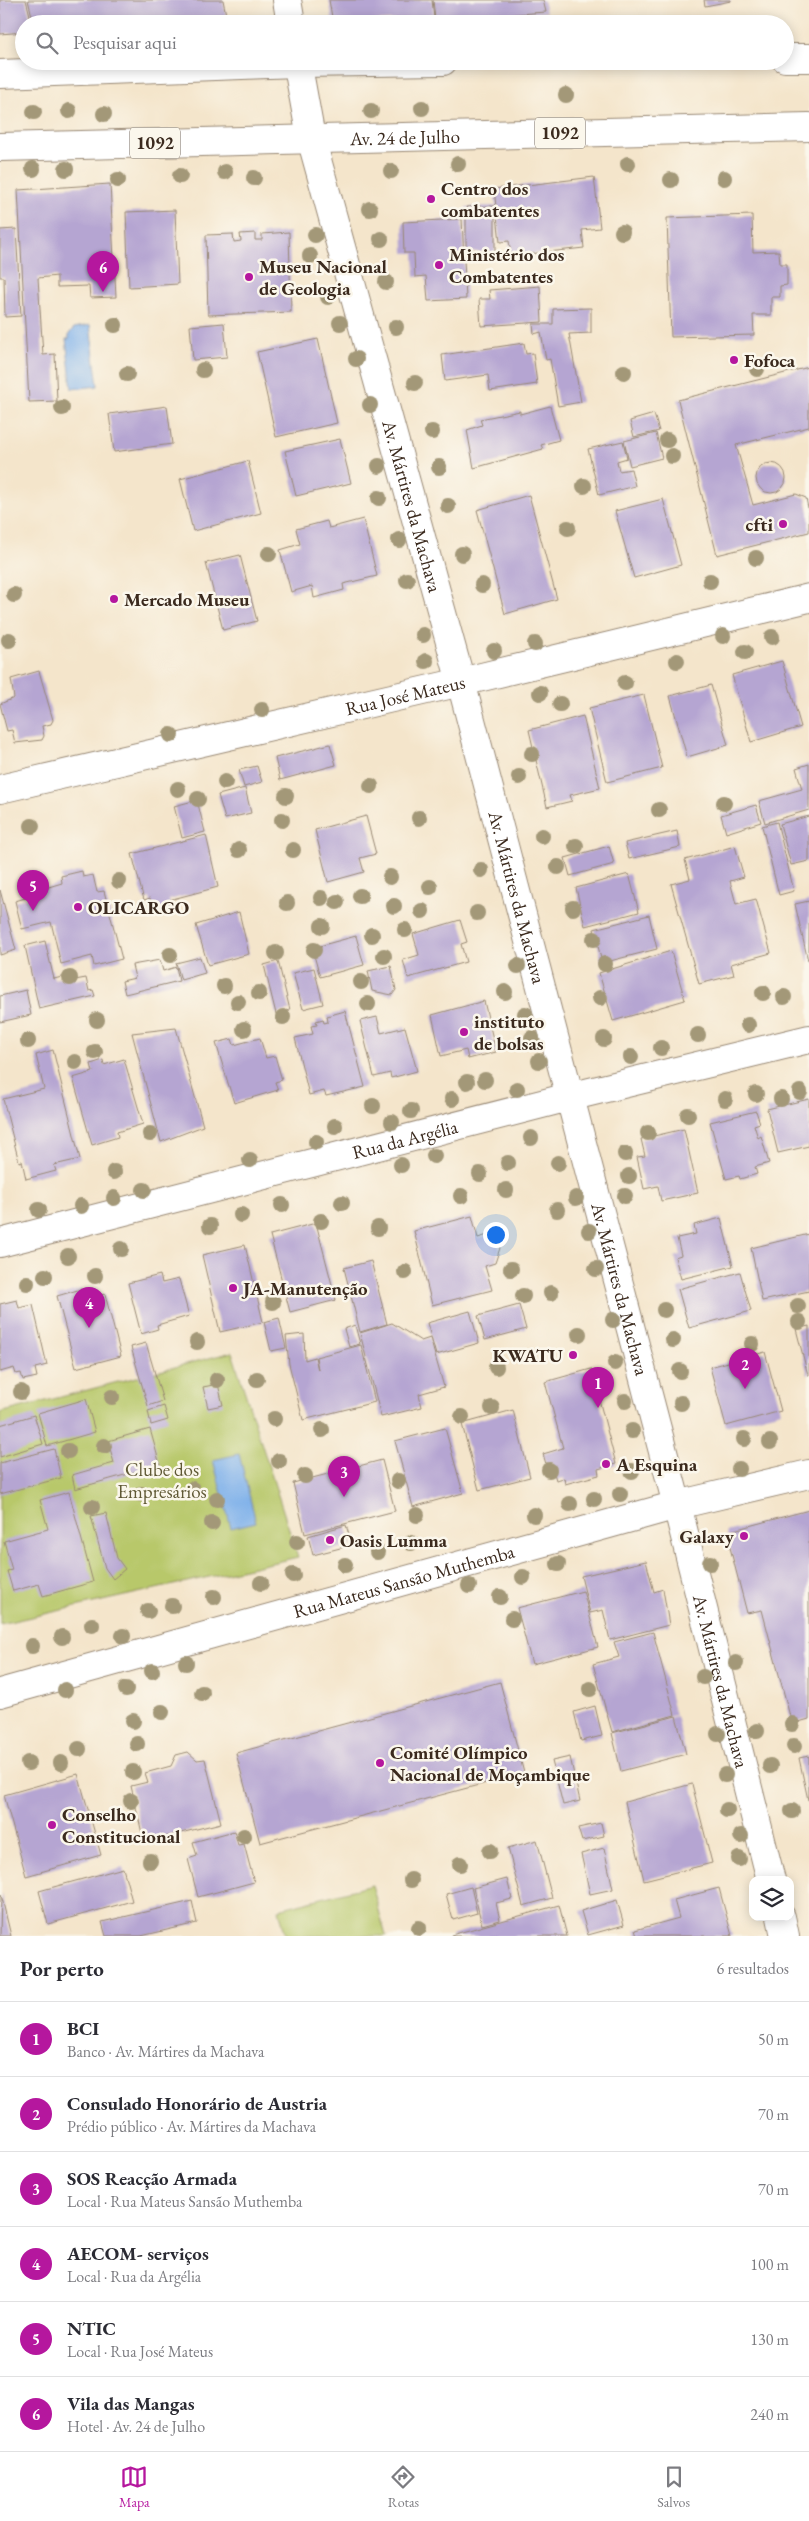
<!DOCTYPE html>
<html lang="pt">
<meta charset="utf-8">
<style>
:root{--surface:#fff;--page:#f7f7f7;--text:#2b2b33;--muted:#7c7c81;--line:#e1e1e2;--accent:#b5179e}
body{margin:0;font-family:"EB Garamond",serif;background:var(--page);color:var(--text)}
.controls{position:absolute;right:15px;bottom:15px;display:grid;overflow:hidden;border-radius:10px;box-shadow:0 2px 12px #0003}
.controls button{width:45px;height:45px;display:grid;place-items:center;padding:0;border:0;border-bottom:1px solid var(--line);background:var(--surface);color:var(--text);font:25px sans-serif}
.you{position:absolute;left:495px;top:1234px;width:18px;height:18px;margin:-12px;border:4px solid #fff;border-radius:50%;background:#1a73e8;box-shadow:0 0 0 8px #1a73e833}
.badge{display:grid;place-items:center;width:32px;height:32px;border-radius:50%;background:var(--accent);color:#fff;font-size:16px;font-weight:700}
.pin{position:absolute;translate:-50% -41px;filter:drop-shadow(0 1px 2px #0008)}
.pin::after{content:'';position:absolute;top:26px;width:18px;height:15px;background:inherit;clip-path:polygon(0 0,100% 0,50% 100%)}
.list{margin:0;padding:0;list-style:none}
h2{display:flex;justify-content:space-between;align-items:center;height:65px;margin:0;padding:0 20px;font-size:21px}
h2 small{font-size:16px;font-weight:400;color:var(--muted)}
.list li{display:grid;grid-template-columns:32px 1fr auto;gap:15px;align-items:center;box-sizing:border-box;height:75px;padding:0 20px;border-top:1px solid var(--line)}
.list b{display:block;font-size:19px;white-space:nowrap}
.list p{margin:0;font-size:16px;white-space:nowrap;color:var(--muted)}
.list em{font-size:16px;font-style:normal;color:var(--muted)}
.icon{flex:none;width:28px;height:28px;fill:none;stroke:currentColor;stroke-width:2;stroke-linecap:round;stroke-linejoin:round}
.map{position:relative;flex:none;width:809px;height:1936px;overflow:hidden}
.search{position:absolute;background:var(--surface);box-shadow:0 2px 12px #0003;left:15px;right:15px;top:15px;height:55px;display:flex;align-items:center;gap:12px;box-sizing:border-box;padding:0 18px;border-radius:28px;color:var(--muted);font-size:19px}
.sheet{height:515px;background:var(--surface)}
nav{display:flex;justify-content:space-around;align-items:center;box-sizing:border-box;height:70px;border-top:1px solid var(--line);background:var(--surface);font-size:14px;color:var(--muted)}
nav a{display:grid;justify-items:center;gap:2px}
nav .on{color:var(--accent)}
.map>svg:first-child{display:block}
.green{fill:#b8c86a;stroke:#7a7944}
.water{fill:#7eb0ea;stroke:#5c6d84}
.building{fill:#b5a5d2}
.lines{fill:none;stroke-linecap:round;stroke-linejoin:round}
.street-casing{stroke:#988874;stroke-width:30}
.primary-casing{stroke:#988874;stroke-width:30}
.street{stroke:#fff;stroke-width:28}
.primary{stroke:#fff;stroke-width:28}
.tree{fill:#a39878}
.poi-dot{fill:#b5179e;stroke:#fbf7ec;stroke-width:2}
.labels{text-anchor:middle;stroke-width:5;stroke-linejoin:round;paint-order:stroke}
.shield{fill:#fbf7ec;stroke:#75685c;stroke-width:1}
.shield-label{font-size:18px;font-weight:bold;fill:#3b2a1e}
.street-label{font-size:19px;fill:#3b2a1e;stroke:#fbf7ec}
.poi-label{font-size:19px;font-weight:bold;fill:#3b2a1e;stroke:#fbf7ec;text-anchor:start}
.park-label{font-size:19px;fill:#605935;stroke:#fbf7ec}
</style>
<div class="map">
<svg width="809" height="1936" viewBox="0 0 809 1936">
<rect width="100%" height="100%" fill="#fbf7ec"/>
<filter id="ink" filterUnits="userSpaceOnUse"><feTurbulence type="fractalNoise" baseFrequency=".02" numOctaves="2"/><feDisplacementMap in="SourceGraphic" scale="10" xChannelSelector="R" yChannelSelector="G"/><feConvolveMatrix kernelMatrix="1 2 1 2 8 2 1 2 1" color-interpolation-filters="sRGB"/></filter>
<filter id="wash" filterUnits="userSpaceOnUse"><feTurbulence type="fractalNoise" baseFrequency=".0096" numOctaves="4" result="noise"/><feDisplacementMap in="SourceGraphic" scale="20" xChannelSelector="R" yChannelSelector="G"/><feGaussianBlur stdDeviation="1.12" result="paint"/><feColorMatrix in="noise" values="0 0 0 0 0 0 0 0 0 0 0 0 0 0 0 0 0 1.4 0 .05"/><feComposite in="paint" operator="in"/></filter>
<g filter="url(#wash)">
<rect width="100%" height="100%" fill="#f4e5cb"/>
<g class="green">
<polygon points="232,1352 298,1557 0,1624 0,1413"/>
<polygon points="372,1885 386,1936 286,1936 279,1909"/>
</g>
<g class="water">
<polygon points="90,325 98,386 72,389 66,339 69,339 69,334 74,328"/>
<polygon points="239,1454 256,1522 231,1528 213,1460"/>
</g>
<g id="blocks">
<g class="building">
<polygon points="0,0 26,0 32,24 24,24 24,32 0,34"/>
<polygon points="28,0 223,0 227,20 178,24 34,24"/>
<polygon points="329,0 432,0 434,18 333,23"/>
<polygon points="433,0 543,0 546,12 435,20"/>
<polygon points="704,0 731,0 731,1 705,6"/>
<polygon points="594,177 600,228 582,230 584,248 511,256 509,241 500,242 494,189"/>
<polygon points="110,184 116,297 90,298 89,286 57,287 57,276 38,278 43,355 55,354 57,401 29,402 18,190"/>
<polygon points="495,206 495,252 466,252 466,207"/>
<polygon points="175,210 178,284 129,287 126,212"/>
<polygon points="752,215 753,252 779,251 780,264 787,264 787,285 780,286 780,297 771,297 771,315 753,315 754,335 671,337 667,218"/>
<polygon points="462,219 466,299 428,301 426,276 415,277 414,253 404,253 403,222"/>
<polygon points="16,229 21,316 5,317 4,277 0,277 0,230"/>
<polygon points="289,232 291,312 208,315 206,235 233,234 234,242 241,241 240,234 255,233 255,240 262,240 262,234"/>
<polygon points="540,286 542,322 481,326 479,299 490,299 489,290"/>
<polygon points="591,308 591,333 569,334 581,402 558,406 550,359 546,360 541,332 534,334 533,324 553,324 553,309"/>
<polygon points="224,323 227,357 193,360 190,326"/>
<polygon points="318,339 337,423 276,437 257,352"/>
<polygon points="524,343 526,354 533,353 537,384 490,391 488,375 445,381 442,355"/>
<polygon points="809,367 809,427 736,445 753,505 796,494 806,498 809,513 809,532 717,555 678,400"/>
<polygon points="167,406 172,444 114,452 109,414"/>
<polygon points="550,406 559,440 541,445 543,449 474,468 467,430 482,425 480,419 520,411 520,414"/>
<polygon points="654,414 659,431 634,437 630,421"/>
<polygon points="656,433 662,458 630,466 624,441"/>
<polygon points="340,439 351,483 296,496 285,451"/>
<polygon points="623,441 627,458 617,461 619,471 631,469 635,486 599,495 588,449"/>
<polygon points="248,461 261,513 193,531 180,479"/>
<circle cx="771" cy="478" r="15"/>
<polygon points="529,495 557,599 505,614 477,510"/>
<polygon points="663,499 681,565 634,578 615,511"/>
<polygon points="363,519 377,576 343,584 344,590 314,598 312,586 291,592 280,550 300,544 296,529 327,521 329,528"/>
<polygon points="240,555 257,621 223,630 206,563"/>
<polygon points="782,661 801,727 751,742 732,675"/>
<polygon points="39,671 53,720 51,724 42,726 44,736 42,740 15,743 12,730 7,731 0,704 14,698 11,679"/>
<polygon points="711,685 728,745 687,757 670,696"/>
<polygon points="644,695 662,768 607,782 589,708"/>
<polygon points="583,716 600,788 570,795 572,801 547,807 529,730"/>
<polygon points="330,744 336,765 280,780 275,758"/>
<polygon points="809,764 809,810 765,823 759,801 802,789 796,768"/>
<polygon points="257,766 262,782 244,787 239,770"/>
<polygon points="245,788 251,813 225,819 218,795"/>
<polygon points="197,800 205,832 182,838 174,806"/>
<polygon points="756,805 761,822 726,833 721,815"/>
<polygon points="366,816 376,854 360,858 364,872 328,882 315,830"/>
<polygon points="809,816 809,861 791,865 780,824"/>
<polygon points="777,822 794,891 779,895 762,826"/>
<polygon points="677,831 680,847 629,859 625,843"/>
<polygon points="206,835 218,887 169,900 171,908 153,913 150,898 144,900 132,854"/>
<polygon points="609,846 614,864 570,876 565,858"/>
<polygon points="735,846 744,877 730,881 736,904 756,899 771,953 731,964 734,975 699,984 671,884 690,879 685,860"/>
<polygon points="82,871 83,877 93,875 97,892 104,891 122,959 94,966 92,956 61,964 51,922 22,929 15,901 43,893 42,889 62,883 61,876"/>
<polygon points="629,874 639,912 585,926 576,888"/>
<polygon points="0,890 16,950 0,955"/>
<polygon points="809,901 809,961 808,961 795,904"/>
<polygon points="239,912 249,954 208,965 196,925"/>
<polygon points="649,915 657,949 602,963 594,929"/>
<polygon points="460,920 467,942 461,944 466,962 408,978 403,960 419,955 413,934"/>
<polygon points="356,936 364,965 320,977 312,948"/>
<polygon points="45,941 54,979 74,974 75,980 86,978 89,991 93,990 95,996 39,1009 25,946"/>
<polygon points="671,951 685,1000 613,1021 599,973"/>
<polygon points="200,957 205,973 181,980 176,963"/>
<polygon points="160,960 163,971 176,967 179,981 125,994 122,981 135,978 132,965"/>
<polygon points="278,961 290,1010 276,1014 264,965"/>
<polygon points="391,966 396,990 392,995 372,991 368,971"/>
<polygon points="314,968 323,1004 303,1009 293,973"/>
<polygon points="26,990 31,1015 0,1022 0,996"/>
<polygon points="484,1001 496,1052 468,1059 466,1050 441,1056 432,1015"/>
<polygon points="345,1011 365,1087 326,1096 324,1091 309,1095 295,1038 313,1034 311,1026 317,1025 316,1021 323,1019 324,1023 328,1022 327,1016"/>
<polygon points="377,1017 381,1033 405,1027 417,1071 391,1078 390,1073 374,1077 360,1021"/>
<polygon points="176,1028 203,1126 161,1142 132,1033"/>
<polygon points="260,1038 266,1058 275,1056 282,1080 275,1082 278,1090 234,1103 216,1043 232,1039 234,1045"/>
<polygon points="53,1050 80,1159 54,1165 56,1171 26,1179 22,1161 19,1162 3,1099 44,1089 36,1055"/>
<polygon points="124,1059 143,1124 117,1132 118,1137 92,1145 73,1078 93,1072 91,1064 103,1060 104,1065"/>
<polygon points="809,1099 809,1146 778,1153 767,1109"/>
<polygon points="756,1111 760,1123 754,1125 758,1138 761,1136 769,1163 755,1167 757,1174 740,1179 739,1176 726,1179 710,1122"/>
<polygon points="684,1129 698,1193 661,1201 658,1186 644,1189 637,1157 645,1156 641,1139"/>
<polygon points="472,1216 478,1238 488,1235 500,1248 495,1263 485,1266 492,1290 432,1305 414,1231"/>
<polygon points="721,1218 733,1266 681,1279 675,1257 681,1255 677,1238 696,1234 694,1225"/>
<polygon points="316,1223 336,1300 290,1312 270,1235"/>
<polygon points="809,1234 809,1291 762,1301 751,1248"/>
<polygon points="245,1245 263,1322 220,1332 202,1255"/>
<polygon points="371,1261 387,1324 360,1332 344,1268"/>
<polygon points="740,1272 751,1311 689,1328 678,1289"/>
<polygon points="160,1275 162,1283 179,1279 189,1316 157,1325 158,1329 141,1334 128,1283"/>
<polygon points="81,1289 84,1299 105,1294 121,1356 76,1368 57,1296"/>
<polygon points="17,1300 19,1308 33,1305 47,1365 35,1368 37,1377 23,1380 21,1373 16,1374 14,1368 0,1372 0,1304"/>
<polygon points="519,1305 526,1329 485,1340 478,1316"/>
<polygon points="470,1311 479,1343 436,1355 427,1323"/>
<polygon points="279,1318 286,1348 271,1351 264,1322"/>
<polygon points="392,1323 421,1341 430,1338 444,1387 419,1394 422,1407 381,1417 360,1333"/>
<polygon points="355,1325 360,1344 349,1347 344,1329"/>
<polygon points="809,1326 809,1375 808,1375 796,1329"/>
<polygon points="304,1334 305,1360 315,1357 318,1370 316,1357 361,1345 375,1402 303,1420 289,1364 286,1336"/>
<polygon points="146,1343 163,1401 148,1406 131,1347"/>
<polygon points="765,1352 781,1411 726,1426 710,1367"/>
<polygon points="591,1369 616,1464 598,1469 599,1475 565,1484 564,1478 556,1480 551,1463 546,1464 543,1454 563,1448 545,1382"/>
<polygon points="218,1384 223,1405 208,1408 203,1387"/>
<polygon points="86,1399 95,1432 47,1446 38,1413"/>
<polygon points="164,1406 168,1420 151,1425 148,1411"/>
<polygon points="513,1410 530,1477 479,1490 462,1424"/>
<polygon points="34,1415 43,1444 0,1457 0,1425"/>
<polygon points="445,1428 463,1493 413,1507 395,1441"/>
<polygon points="150,1429 160,1465 75,1489 72,1475 114,1463 108,1441"/>
<polygon points="54,1449 61,1478 0,1494 0,1463"/>
<polygon points="382,1460 395,1511 305,1534 293,1483"/>
<polygon points="69,1492 93,1582 43,1596 39,1584 13,1591 7,1571 12,1570 4,1541 48,1529 40,1500"/>
<polygon points="809,1510 809,1719 792,1724 762,1610 747,1613 726,1532"/>
<polygon points="106,1513 117,1558 125,1569 113,1579 105,1568 91,1516"/>
<polygon points="346,1525 352,1545 313,1555 308,1536"/>
<polygon points="646,1561 654,1592 663,1589 669,1625 610,1640 603,1610 590,1613 581,1576"/>
<polygon points="583,1591 598,1647 532,1664 517,1608"/>
<polygon points="653,1632 675,1715 612,1732 593,1664 619,1657 614,1642"/>
<polygon points="500,1682 524,1773 260,1843 236,1753"/>
<polygon points="595,1706 602,1736 581,1741 574,1712"/>
<polygon points="676,1716 686,1754 621,1771 612,1733"/>
<polygon points="188,1752 197,1760 205,1759 221,1823 144,1842 131,1786 148,1782 145,1773 171,1766 176,1755"/>
<polygon points="809,1756 809,1800 808,1800 799,1758"/>
<polygon points="570,1757 580,1801 563,1805 552,1761"/>
<polygon points="78,1774 101,1855 26,1876 4,1795"/>
<polygon points="692,1784 712,1863 644,1880 625,1802"/>
<polygon points="601,1823 604,1836 582,1841 578,1828"/>
<polygon points="234,1831 238,1845 244,1844 254,1882 198,1897 188,1859 197,1856 193,1842"/>
<polygon points="537,1840 552,1898 523,1906 508,1848"/>
<polygon points="604,1848 613,1889 590,1894 581,1854"/>
<polygon points="123,1868 132,1901 48,1924 39,1891"/>
<polygon points="507,1879 512,1899 496,1903 500,1920 482,1925 473,1888"/>
<polygon points="471,1887 477,1913 453,1920 446,1894"/>
<polygon points="719,1888 732,1936 637,1936 635,1930 679,1918 674,1900"/>
<polygon points="1,1894 11,1936 0,1936"/>
<polygon points="617,1900 624,1925 588,1935 581,1911"/>
<polygon points="192,1901 197,1923 141,1936 106,1936 102,1922"/>
<polygon points="559,1905 567,1936 451,1936 451,1935"/>
</g>
</g>
</g>
<g filter="url(#ink)">
<use href="#blocks" fill-opacity="0" stroke="#988874" stroke-width="1"/>
<g class="lines">
<defs>
<g id="street">
<polyline points="287,0 291,24"/>
<path id="s1" d="M297 61 311 138 461 682 677 1505 771 1880"/>
<path id="s2" d="M0 789 461 682 809 598"/>
<path id="s3" d="M0 1243 569 1097 809 1039"/>
<path id="s4" d="M0 1693 677 1505 809 1474"/>
<polyline points="781,1917 785,1936"/>
</g>
<g id="primary">
<polyline points="785,58 809,58"/>
<polyline points="0,74 297,63 443,61"/>
<path id="s5" d="M0 147 809 127"/>
</g>
</defs>
<use href="#street" class="street-casing"/>
<use href="#primary" class="primary-casing"/>
<use href="#street" class="street"/>
<use href="#primary" class="primary"/>
</g>
<g class="tree">
<circle cx="566" cy="95" r="8"/>
<circle cx="422" cy="108" r="8"/>
<circle cx="69" cy="111" r="8"/>
<circle cx="371" cy="111" r="8"/>
<circle cx="34" cy="112" r="8"/>
<circle cx="104" cy="114" r="8"/>
<circle cx="458" cy="164" r="8"/>
<circle cx="628" cy="164" r="8"/>
<circle cx="33" cy="169" r="8"/>
<circle cx="66" cy="169" r="8"/>
<circle cx="391" cy="171" r="8"/>
<circle cx="225" cy="172" r="8"/>
<circle cx="180" cy="176" r="8"/>
<circle cx="254" cy="178" r="8"/>
<circle cx="724" cy="178" r="8"/>
<circle cx="118" cy="180" r="8"/>
<circle cx="671" cy="180" r="8"/>
<circle cx="370" cy="209" r="8"/>
<circle cx="622" cy="232" r="8"/>
<circle cx="315" cy="235" r="8"/>
<circle cx="381" cy="239" r="8"/>
<circle cx="310" cy="256" r="8"/>
<circle cx="386" cy="282" r="8"/>
<circle cx="328" cy="297" r="8"/>
<circle cx="340" cy="323" r="8"/>
<circle cx="115" cy="325" r="8"/>
<circle cx="396" cy="327" r="8"/>
<circle cx="356" cy="359" r="8"/>
<circle cx="757" cy="369" r="8"/>
<circle cx="203" cy="370" r="8"/>
<circle cx="624" cy="372" r="8"/>
<circle cx="127" cy="374" r="8"/>
<circle cx="415" cy="383" r="8"/>
<circle cx="370" cy="405" r="8"/>
<circle cx="62" cy="408" r="8"/>
<circle cx="432" cy="432" r="8"/>
<circle cx="667" cy="440" r="8"/>
<circle cx="672" cy="456" r="8"/>
<circle cx="379" cy="466" r="8"/>
<circle cx="439" cy="467" r="8"/>
<circle cx="584" cy="486" r="8"/>
<circle cx="379" cy="498" r="8"/>
<circle cx="448" cy="506" r="8"/>
<circle cx="568" cy="528" r="8"/>
<circle cx="399" cy="540" r="8"/>
<circle cx="269" cy="554" r="8"/>
<circle cx="462" cy="554" r="8"/>
<circle cx="756" cy="558" r="8"/>
<circle cx="407" cy="580" r="8"/>
<circle cx="710" cy="581" r="8"/>
<circle cx="482" cy="585" r="8"/>
<circle cx="14" cy="595" r="8"/>
<circle cx="423" cy="635" r="8"/>
<circle cx="723" cy="636" r="8"/>
<circle cx="772" cy="637" r="8"/>
<circle cx="9" cy="640" r="8"/>
<circle cx="535" cy="644" r="8"/>
<circle cx="494" cy="651" r="8"/>
<circle cx="745" cy="652" r="8"/>
<circle cx="426" cy="661" r="8"/>
<circle cx="677" cy="661" r="8"/>
<circle cx="625" cy="683" r="8"/>
<circle cx="540" cy="693" r="8"/>
<circle cx="560" cy="704" r="8"/>
<circle cx="262" cy="710" r="8"/>
<circle cx="171" cy="735" r="8"/>
<circle cx="532" cy="754" r="8"/>
<circle cx="519" cy="777" r="8"/>
<circle cx="225" cy="782" r="8"/>
<circle cx="371" cy="786" r="8"/>
<circle cx="178" cy="789" r="8"/>
<circle cx="286" cy="796" r="8"/>
<circle cx="198" cy="799" r="8"/>
<circle cx="724" cy="803" r="8"/>
<circle cx="659" cy="810" r="8"/>
<circle cx="419" cy="818" r="8"/>
<circle cx="282" cy="820" r="8"/>
<circle cx="32" cy="826" r="8"/>
<circle cx="542" cy="836" r="8"/>
<circle cx="576" cy="846" r="8"/>
<circle cx="239" cy="850" r="8"/>
<circle cx="293" cy="850" r="8"/>
<circle cx="558" cy="867" r="8"/>
<circle cx="481" cy="870" r="8"/>
<circle cx="390" cy="877" r="8"/>
<circle cx="119" cy="881" r="8"/>
<circle cx="430" cy="887" r="8"/>
<circle cx="360" cy="896" r="8"/>
<circle cx="321" cy="898" r="8"/>
<circle cx="337" cy="902" r="8"/>
<circle cx="287" cy="903" r="8"/>
<circle cx="394" cy="906" r="8"/>
<circle cx="573" cy="908" r="8"/>
<circle cx="422" cy="911" r="8"/>
<circle cx="477" cy="913" r="8"/>
<circle cx="322" cy="926" r="8"/>
<circle cx="405" cy="930" r="8"/>
<circle cx="372" cy="935" r="8"/>
<circle cx="594" cy="939" r="8"/>
<circle cx="314" cy="950" r="8"/>
<circle cx="276" cy="953" r="8"/>
<circle cx="170" cy="955" r="8"/>
<circle cx="384" cy="956" r="8"/>
<circle cx="605" cy="964" r="8"/>
<circle cx="518" cy="966" r="8"/>
<circle cx="70" cy="978" r="8"/>
<circle cx="361" cy="982" r="8"/>
<circle cx="224" cy="986" r="8"/>
<circle cx="505" cy="992" r="8"/>
<circle cx="259" cy="993" r="8"/>
<circle cx="763" cy="993" r="8"/>
<circle cx="784" cy="997" r="8"/>
<circle cx="600" cy="998" r="8"/>
<circle cx="238" cy="1002" r="8"/>
<circle cx="368" cy="1004" r="8"/>
<circle cx="525" cy="1014" r="8"/>
<circle cx="283" cy="1017" r="8"/>
<circle cx="97" cy="1020" r="8"/>
<circle cx="748" cy="1025" r="8"/>
<circle cx="244" cy="1029" r="8"/>
<circle cx="698" cy="1035" r="8"/>
<circle cx="532" cy="1038" r="8"/>
<circle cx="604" cy="1039" r="8"/>
<circle cx="28" cy="1041" r="8"/>
<circle cx="661" cy="1048" r="8"/>
<circle cx="95" cy="1052" r="8"/>
<circle cx="631" cy="1057" r="8"/>
<circle cx="539" cy="1061" r="8"/>
<circle cx="75" cy="1062" r="8"/>
<circle cx="485" cy="1080" r="8"/>
<circle cx="467" cy="1082" r="8"/>
<circle cx="517" cy="1089" r="8"/>
<circle cx="800" cy="1092" r="8"/>
<circle cx="756" cy="1094" r="8"/>
<circle cx="452" cy="1099" r="8"/>
<circle cx="725" cy="1099" r="8"/>
<circle cx="781" cy="1099" r="8"/>
<circle cx="373" cy="1106" r="8"/>
<circle cx="411" cy="1111" r="8"/>
<circle cx="688" cy="1115" r="8"/>
<circle cx="392" cy="1122" r="8"/>
<circle cx="335" cy="1126" r="8"/>
<circle cx="648" cy="1133" r="8"/>
<circle cx="150" cy="1134" r="8"/>
<circle cx="531" cy="1138" r="8"/>
<circle cx="316" cy="1142" r="8"/>
<circle cx="625" cy="1154" r="8"/>
<circle cx="434" cy="1156" r="8"/>
<circle cx="250" cy="1160" r="8"/>
<circle cx="508" cy="1163" r="8"/>
<circle cx="558" cy="1163" r="8"/>
<circle cx="401" cy="1165" r="8"/>
<circle cx="114" cy="1172" r="8"/>
<circle cx="480" cy="1174" r="8"/>
<circle cx="629" cy="1176" r="8"/>
<circle cx="144" cy="1190" r="8"/>
<circle cx="506" cy="1190" r="8"/>
<circle cx="461" cy="1196" r="8"/>
<circle cx="625" cy="1196" r="8"/>
<circle cx="114" cy="1198" r="8"/>
<circle cx="576" cy="1198" r="8"/>
<circle cx="342" cy="1203" r="8"/>
<circle cx="282" cy="1205" r="8"/>
<circle cx="81" cy="1206" r="8"/>
<circle cx="39" cy="1210" r="8"/>
<circle cx="557" cy="1210" r="8"/>
<circle cx="241" cy="1215" r="8"/>
<circle cx="321" cy="1221" r="8"/>
<circle cx="210" cy="1226" r="8"/>
<circle cx="378" cy="1228" r="8"/>
<circle cx="589" cy="1231" r="8"/>
<circle cx="121" cy="1249" r="8"/>
<circle cx="68" cy="1256" r="8"/>
<circle cx="511" cy="1269" r="8"/>
<circle cx="596" cy="1269" r="8"/>
<circle cx="405" cy="1272" r="8"/>
<circle cx="45" cy="1276" r="8"/>
<circle cx="95" cy="1276" r="8"/>
<circle cx="27" cy="1283" r="8"/>
<circle cx="551" cy="1293" r="8"/>
<circle cx="523" cy="1296" r="8"/>
<circle cx="273" cy="1302" r="8"/>
<circle cx="798" cy="1306" r="8"/>
<circle cx="664" cy="1310" r="8"/>
<circle cx="613" cy="1320" r="8"/>
<circle cx="799" cy="1322" r="8"/>
<circle cx="579" cy="1334" r="8"/>
<circle cx="673" cy="1340" r="8"/>
<circle cx="197" cy="1342" r="8"/>
<circle cx="752" cy="1344" r="8"/>
<circle cx="615" cy="1363" r="8"/>
<circle cx="496" cy="1367" r="8"/>
<circle cx="680" cy="1371" r="8"/>
<circle cx="257" cy="1379" r="8"/>
<circle cx="217" cy="1380" r="8"/>
<circle cx="21" cy="1392" r="8"/>
<circle cx="112" cy="1397" r="8"/>
<circle cx="625" cy="1401" r="8"/>
<circle cx="681" cy="1403" r="8"/>
<circle cx="492" cy="1408" r="8"/>
<circle cx="462" cy="1417" r="8"/>
<circle cx="274" cy="1419" r="8"/>
<circle cx="322" cy="1430" r="8"/>
<circle cx="632" cy="1431" r="8"/>
<circle cx="744" cy="1439" r="8"/>
<circle cx="770" cy="1442" r="8"/>
<circle cx="104" cy="1446" r="8"/>
<circle cx="68" cy="1451" r="8"/>
<circle cx="279" cy="1461" r="8"/>
<circle cx="739" cy="1469" r="8"/>
<circle cx="549" cy="1470" r="8"/>
<circle cx="632" cy="1471" r="8"/>
<circle cx="305" cy="1476" r="8"/>
<circle cx="398" cy="1481" r="8"/>
<circle cx="192" cy="1489" r="8"/>
<circle cx="141" cy="1494" r="8"/>
<circle cx="620" cy="1494" r="8"/>
<circle cx="217" cy="1499" r="8"/>
<circle cx="594" cy="1499" r="8"/>
<circle cx="570" cy="1504" r="8"/>
<circle cx="92" cy="1507" r="8"/>
<circle cx="417" cy="1515" r="8"/>
<circle cx="534" cy="1515" r="8"/>
<circle cx="212" cy="1523" r="8"/>
<circle cx="297" cy="1542" r="8"/>
<circle cx="411" cy="1543" r="8"/>
<circle cx="377" cy="1552" r="8"/>
<circle cx="710" cy="1563" r="8"/>
<circle cx="558" cy="1564" r="8"/>
<circle cx="345" cy="1565" r="8"/>
<circle cx="293" cy="1575" r="8"/>
<circle cx="523" cy="1577" r="8"/>
<circle cx="261" cy="1583" r="8"/>
<circle cx="469" cy="1586" r="8"/>
<circle cx="214" cy="1597" r="8"/>
<circle cx="500" cy="1597" r="8"/>
<circle cx="172" cy="1606" r="8"/>
<circle cx="148" cy="1611" r="8"/>
<circle cx="512" cy="1619" r="8"/>
<circle cx="92" cy="1625" r="8"/>
<circle cx="123" cy="1636" r="8"/>
<circle cx="62" cy="1637" r="8"/>
<circle cx="32" cy="1646" r="8"/>
<circle cx="186" cy="1663" r="8"/>
<circle cx="736" cy="1663" r="8"/>
<circle cx="152" cy="1671" r="8"/>
<circle cx="703" cy="1677" r="8"/>
<circle cx="126" cy="1689" r="8"/>
<circle cx="590" cy="1689" r="8"/>
<circle cx="65" cy="1690" r="8"/>
<circle cx="202" cy="1693" r="8"/>
<circle cx="162" cy="1712" r="8"/>
<circle cx="133" cy="1721" r="8"/>
<circle cx="792" cy="1724" r="8"/>
<circle cx="757" cy="1731" r="8"/>
<circle cx="718" cy="1734" r="8"/>
<circle cx="137" cy="1744" r="8"/>
<circle cx="794" cy="1746" r="8"/>
<circle cx="79" cy="1749" r="8"/>
<circle cx="28" cy="1763" r="8"/>
<circle cx="61" cy="1763" r="8"/>
<circle cx="770" cy="1766" r="8"/>
<circle cx="133" cy="1772" r="8"/>
<circle cx="725" cy="1775" r="8"/>
<circle cx="131" cy="1801" r="8"/>
<circle cx="727" cy="1810" r="8"/>
<circle cx="792" cy="1811" r="8"/>
<circle cx="244" cy="1836" r="8"/>
<circle cx="741" cy="1836" r="8"/>
<circle cx="490" cy="1851" r="8"/>
<circle cx="739" cy="1859" r="8"/>
<circle cx="150" cy="1861" r="8"/>
<circle cx="460" cy="1864" r="8"/>
<circle cx="411" cy="1880" r="8"/>
<circle cx="419" cy="1928" r="8"/>
</g>
</g>
<g class="poi-dot">
<circle cx="431" cy="199" r="5"/>
<circle cx="439" cy="265" r="5"/>
<circle cx="249" cy="277" r="5"/>
<circle cx="734" cy="360" r="5"/>
<circle cx="783" cy="524" r="5"/>
<circle cx="114" cy="599" r="5"/>
<circle cx="78" cy="907" r="5"/>
<circle cx="464" cy="1032" r="5"/>
<circle cx="233" cy="1288" r="5"/>
<circle cx="573" cy="1355" r="5"/>
<circle cx="606" cy="1464" r="5"/>
<circle cx="744" cy="1536" r="5"/>
<circle cx="330" cy="1540" r="5"/>
<circle cx="380" cy="1763" r="5"/>
<circle cx="52" cy="1825" r="5"/>
</g>
<g class="labels">
<g class="shield">
<rect x="535" y="117.5" width="50" height="31" rx="4"/>
<rect x="130" y="127.5" width="50" height="31" rx="4"/>
</g>
<g class="shield-label">
<text x="560" y="139">1092</text>
<text x="155" y="149">1092</text>
</g>
<g class="street-label">
<text dy="7" stroke="none"><textPath href="#s5" startOffset="405">Av. 24 de Julho</textPath></text>
<text dy="7" stroke="none"><textPath href="#s1" startOffset="460">Av. Mártires da Machava</textPath></text>
<text dy="7" stroke="none"><textPath href="#s2" startOffset="416">Rua José Mateus</textPath></text>
<text dy="7" stroke="none"><textPath href="#s1" startOffset="865">Av. Mártires da Machava</textPath></text>
<text dy="7" stroke="none"><textPath href="#s3" startOffset="418">Rua da Argélia</textPath></text>
<text dy="7" stroke="none"><textPath href="#s1" startOffset="1270">Av. Mártires da Machava</textPath></text>
<text dy="7" stroke="none"><textPath href="#s4" startOffset="419">Rua Mateus Sansão Muthemba</textPath></text>
<text dy="7" stroke="none"><textPath href="#s1" startOffset="1675">Av. Mártires da Machava</textPath></text>
</g>
<g class="poi-label">
<text x="441" y="195">Centro dos<tspan x="441" dy="22">combatentes</tspan></text>
<text x="449" y="261">Ministério dos<tspan x="449" dy="22">Combatentes</tspan></text>
<text x="259" y="273">Museu Nacional<tspan x="259" dy="22">de Geologia</tspan></text>
<text x="744" y="367">Fofoca</text>
<text x="773" y="531" text-anchor="end">cfti</text>
<text x="124" y="606">Mercado Museu</text>
<text x="88" y="914">OLICARGO</text>
<text x="474" y="1028">instituto<tspan x="474" dy="22">de bolsas</tspan></text>
<text x="243" y="1295">JA-Manutenção</text>
<text x="563" y="1362" text-anchor="end">KWATU</text>
<text x="616" y="1471">A Esquina</text>
<text x="734" y="1543" text-anchor="end">Galaxy</text>
<text x="340" y="1547">Oasis Lumma</text>
<text x="390" y="1759">Comité Olímpico<tspan x="390" dy="22">Nacional de Moçambique</tspan></text>
<text x="62" y="1821">Conselho<tspan x="62" dy="22">Constitucional</tspan></text>
</g>
<g class="park-label">
<text x="162" y="1476">Clube dos<tspan x="162" dy="22">Empresários</tspan></text>
</g>
</g>
</svg>
<div class="controls">
<button><svg class="icon" aria-label="layers" viewBox="0 0 24 24"><path d="M12 4l9 5-9 5-9-5zM3 14l9 5 9-5"/></svg></button>
</div>
<div class="you"></div>
<div class="pin badge" style="left:598px;top:1408px">1</div>
<div class="pin badge" style="left:745px;top:1389px">2</div>
<div class="pin badge" style="left:344px;top:1497px">3</div>
<div class="pin badge" style="left:89px;top:1328px">4</div>
<div class="pin badge" style="left:33px;top:911px">5</div>
<div class="pin badge" style="left:103px;top:292px">6</div>
<div class="search"><svg class="icon" aria-label="search" viewBox="0 0 24 24"><circle cx="10" cy="10" r="6"/><path d="M15 15l6 6"/></svg>Pesquisar aqui</div>
</div>
<section class="sheet">
<h2>Por perto<small>6 resultados</small></h2>
<ul class="list">
<li><span class="badge">1</span><div><b>BCI</b><p>Banco · Av. Mártires da Machava</p></div><em>50 m</em></li>
<li><span class="badge">2</span><div><b>Consulado Honorário de Austria</b><p>Prédio público · Av. Mártires da Machava</p></div><em>70 m</em></li>
<li><span class="badge">3</span><div><b>SOS Reacção Armada</b><p>Local · Rua Mateus Sansão Muthemba</p></div><em>70 m</em></li>
<li><span class="badge">4</span><div><b>AECOM- serviços</b><p>Local · Rua da Argélia</p></div><em>100 m</em></li>
<li><span class="badge">5</span><div><b>NTIC</b><p>Local · Rua José Mateus</p></div><em>130 m</em></li>
<li><span class="badge">6</span><div><b>Vila das Mangas</b><p>Hotel · Av. 24 de Julho</p></div><em>240 m</em></li>
</ul>
</section>
<nav>
<a class="on"><svg class="icon" aria-label="map" viewBox="0 0 24 24"><path d="M3 6l6-2 6 2 6-2v14l-6 2-6-2-6 2zM9 4v14M15 6v14"/></svg>Mapa</a>
<a><svg class="icon" aria-label="directions" viewBox="0 0 24 24"><path d="M12 3l9 9-9 9-9-9zM9 14v-3h6M13 9l2 2-2 2"/></svg>Rotas</a>
<a><svg class="icon" aria-label="saved" viewBox="0 0 24 24"><path d="M7 4h10v16l-5-4-5 4z"/></svg>Salvos</a>
</nav>
